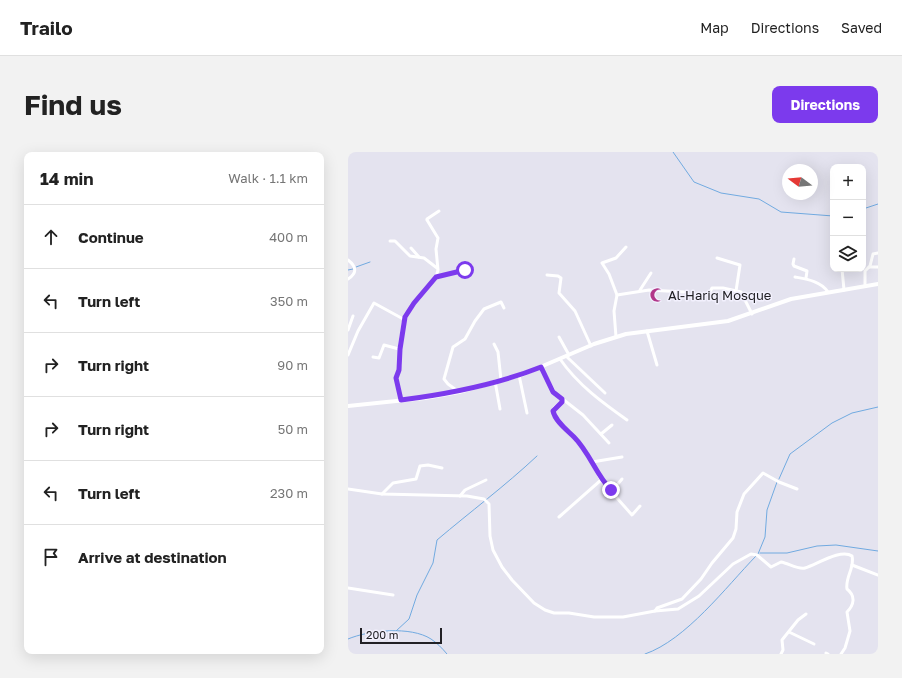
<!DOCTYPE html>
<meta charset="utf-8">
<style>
:root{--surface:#fff;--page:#f2f2f2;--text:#222;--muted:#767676;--line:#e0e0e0;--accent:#7c3aed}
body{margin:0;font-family:"Golos Text",sans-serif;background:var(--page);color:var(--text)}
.controls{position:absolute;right:12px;top:12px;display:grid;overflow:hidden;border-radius:8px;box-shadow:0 4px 16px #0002}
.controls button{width:36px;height:36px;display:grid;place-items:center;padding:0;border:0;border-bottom:1px solid var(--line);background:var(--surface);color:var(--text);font:20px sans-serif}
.compass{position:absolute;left:434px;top:12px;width:36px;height:36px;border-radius:50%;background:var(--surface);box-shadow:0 4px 16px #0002;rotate:286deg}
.scale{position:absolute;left:12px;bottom:10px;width:82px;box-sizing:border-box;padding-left:4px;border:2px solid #212025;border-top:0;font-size:11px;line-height:14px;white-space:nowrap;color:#212025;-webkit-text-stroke:3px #f2f0fd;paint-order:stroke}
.stop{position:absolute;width:12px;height:12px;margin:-9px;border:3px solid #7c3aed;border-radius:50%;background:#fff}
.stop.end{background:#7c3aed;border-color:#fff;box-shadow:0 1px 4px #0008}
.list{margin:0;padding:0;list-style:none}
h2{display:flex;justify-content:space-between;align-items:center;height:52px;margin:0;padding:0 16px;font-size:17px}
h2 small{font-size:13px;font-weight:400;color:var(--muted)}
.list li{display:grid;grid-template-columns:26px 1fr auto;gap:12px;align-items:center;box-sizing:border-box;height:64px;padding:0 16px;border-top:1px solid var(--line)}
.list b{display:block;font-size:15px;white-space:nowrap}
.list em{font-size:13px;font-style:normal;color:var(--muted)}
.icon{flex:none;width:22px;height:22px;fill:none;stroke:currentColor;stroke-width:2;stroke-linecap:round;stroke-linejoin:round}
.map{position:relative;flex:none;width:530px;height:502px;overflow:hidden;border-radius:8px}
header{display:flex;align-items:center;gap:24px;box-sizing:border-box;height:56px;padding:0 20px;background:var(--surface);border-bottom:1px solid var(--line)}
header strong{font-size:19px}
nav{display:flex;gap:22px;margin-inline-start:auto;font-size:14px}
.intro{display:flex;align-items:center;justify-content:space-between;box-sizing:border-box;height:96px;padding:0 24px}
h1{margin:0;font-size:28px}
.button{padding:10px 18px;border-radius:8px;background:var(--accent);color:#fff;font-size:14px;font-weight:700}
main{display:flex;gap:24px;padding:0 24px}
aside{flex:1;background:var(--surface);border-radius:8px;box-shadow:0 4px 16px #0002}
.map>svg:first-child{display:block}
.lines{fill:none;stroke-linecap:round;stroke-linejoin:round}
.stream{stroke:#71aae0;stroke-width:1}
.minor{stroke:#fff;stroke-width:3}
.tertiary{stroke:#fff;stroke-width:4}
.route{stroke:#7c3aed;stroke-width:5}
.labels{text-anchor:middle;stroke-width:3;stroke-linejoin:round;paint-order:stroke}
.poi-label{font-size:13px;fill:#212025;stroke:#f2f0fd;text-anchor:start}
</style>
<header>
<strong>Trailo</strong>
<nav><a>Map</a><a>Directions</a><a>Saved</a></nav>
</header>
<div class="intro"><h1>Find us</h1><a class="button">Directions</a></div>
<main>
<aside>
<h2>14 min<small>Walk · 1.1 km</small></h2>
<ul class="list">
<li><svg class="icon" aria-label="ahead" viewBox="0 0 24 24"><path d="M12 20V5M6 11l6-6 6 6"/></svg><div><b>Continue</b></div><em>400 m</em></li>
<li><svg class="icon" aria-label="left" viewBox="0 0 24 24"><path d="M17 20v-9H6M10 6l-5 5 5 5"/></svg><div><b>Turn left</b></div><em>350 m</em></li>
<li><svg class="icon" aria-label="right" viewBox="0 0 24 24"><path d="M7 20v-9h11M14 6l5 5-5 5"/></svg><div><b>Turn right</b></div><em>90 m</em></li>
<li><svg class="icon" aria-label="right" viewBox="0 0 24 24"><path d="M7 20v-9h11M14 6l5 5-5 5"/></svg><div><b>Turn right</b></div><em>50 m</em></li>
<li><svg class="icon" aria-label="left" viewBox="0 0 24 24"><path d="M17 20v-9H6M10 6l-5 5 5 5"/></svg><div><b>Turn left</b></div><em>230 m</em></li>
<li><svg class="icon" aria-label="arrive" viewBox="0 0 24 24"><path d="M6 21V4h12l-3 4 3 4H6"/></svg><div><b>Arrive at destination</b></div></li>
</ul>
</aside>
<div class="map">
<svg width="530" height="502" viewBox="0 0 530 502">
<rect width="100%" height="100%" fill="#e4e3ef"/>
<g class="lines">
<g class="stream">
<polyline points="325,0 346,30 373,41 411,47 433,60 485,64"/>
<polyline points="515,57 530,52"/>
<polyline points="8,115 22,110"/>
<polyline points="0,118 5,117"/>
<polyline points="431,327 442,302 484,271 504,261 530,255"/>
<polyline points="412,401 439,401 469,394 488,393 530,399"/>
<polyline points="410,402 417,385 419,358 429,330"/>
<path d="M48 479 61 467 69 443 85 411 89 388C122 360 157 334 189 304"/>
<path d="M0 487C21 478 63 474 83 487 89 491 94 496 99 502"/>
<path d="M297 502C338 488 378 435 408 404"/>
</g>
<g class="minor">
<polyline points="79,67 91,59"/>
<polyline points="42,89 47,89 62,104 76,106 89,116"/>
<polyline points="63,96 71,105"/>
<polyline points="369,106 392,113 388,139"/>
<polyline points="446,107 445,112 446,114 459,119 458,126"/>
<path d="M0 108C9 115 9 121 0 127"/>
<polyline points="521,115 530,115"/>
<polyline points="494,117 496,138"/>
<polyline points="199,123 210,124 213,126 211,141 227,159 243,194"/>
<polyline points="88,125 117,118"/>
<path d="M447 125C458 127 473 129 480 140"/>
<polyline points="517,134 517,119 522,114 525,102 530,101"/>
<polyline points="292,138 303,121"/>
<polyline points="361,142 364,136 375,136 393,140 404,162"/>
<polyline points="269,143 301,138 336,140"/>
<polyline points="0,178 5,164"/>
<polyline points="299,179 309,213"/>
<polyline points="211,185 221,203"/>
<polyline points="268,185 266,159 269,143 261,122 254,111 268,106 278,95"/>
<polyline points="146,192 150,200 153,228"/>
<polyline points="0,203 10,179 26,151 57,168"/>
<polyline points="25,205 31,206 36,193 51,197"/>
<polyline points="219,205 257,241"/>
<path d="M212 207C230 233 255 251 279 268"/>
<polyline points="193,215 207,241 235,263 261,291"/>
<polyline points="171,223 179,261"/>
<polyline points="147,229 152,257"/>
<polyline points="111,240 100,232 96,227 105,195 117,187 127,169 136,157 153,150 156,156"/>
<polyline points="213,247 213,250 206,256 206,262 239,302 253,328 284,363 292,354"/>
<polyline points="53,248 48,226 52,213 51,197 55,171 66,151 88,125 90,118 88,97 90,86 79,68"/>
<polyline points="253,282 264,273"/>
<polyline points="244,310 274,305"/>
<path d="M0 337 34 342 119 344 136 347 141 352 142 384 145 398 154 415 164 428 186 451 197 458 206 461H221L246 465H275L307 459 330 457 351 444 385 412 403 402 409 403 423 415 433 410C440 411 450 418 457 416 468 413 493 396 504 404 507 416 497 425 499 437 508 444 506 453 499 460L502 479 497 496 493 502"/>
<polyline points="264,339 274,327"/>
<polyline points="34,342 45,331 68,327 72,314 80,313 94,316"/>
<polyline points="112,344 117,338 138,328"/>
<polyline points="211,365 253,328"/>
<polyline points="504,413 530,423"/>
<polyline points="0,436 45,443"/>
<polyline points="307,459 309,456 334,447 353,427 364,411 385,386 388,377 389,360 396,342 415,321 431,330 449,337"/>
<polyline points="441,480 466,492"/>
<polyline points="478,501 480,502"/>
<polyline points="433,502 435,498 434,488 450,468 458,462"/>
</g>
<polyline class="tertiary" points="0,254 77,246 111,240 176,222 246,192 278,182 380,169 443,147 530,132"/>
</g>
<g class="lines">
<path class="route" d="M117 118 88 125 66 151 57 165 52 197 51 218 48 226 53 248C100 242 148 233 193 215L205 240 214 247V250L205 259C207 269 219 278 226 285 242 301 248 323 263 338"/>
</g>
<defs>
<symbol id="mosque-bare" viewBox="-9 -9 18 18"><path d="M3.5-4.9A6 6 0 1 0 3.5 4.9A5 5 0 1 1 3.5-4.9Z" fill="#b13689" stroke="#f2f0fd" stroke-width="2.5" paint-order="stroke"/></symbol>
</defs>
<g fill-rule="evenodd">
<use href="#mosque-bare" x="299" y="133" width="20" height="20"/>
</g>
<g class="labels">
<g class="poi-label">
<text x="320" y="148">Al-Hariq Mosque</text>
</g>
</g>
</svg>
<div class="controls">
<button>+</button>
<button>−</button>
<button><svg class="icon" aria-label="layers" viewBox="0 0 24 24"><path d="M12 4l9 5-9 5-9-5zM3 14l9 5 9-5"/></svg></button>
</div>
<svg class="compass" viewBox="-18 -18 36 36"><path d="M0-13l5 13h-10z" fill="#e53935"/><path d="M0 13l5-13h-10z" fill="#767676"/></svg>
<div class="scale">200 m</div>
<div class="stop" style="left:117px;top:118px"></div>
<div class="stop end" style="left:263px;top:338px"></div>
</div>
</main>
